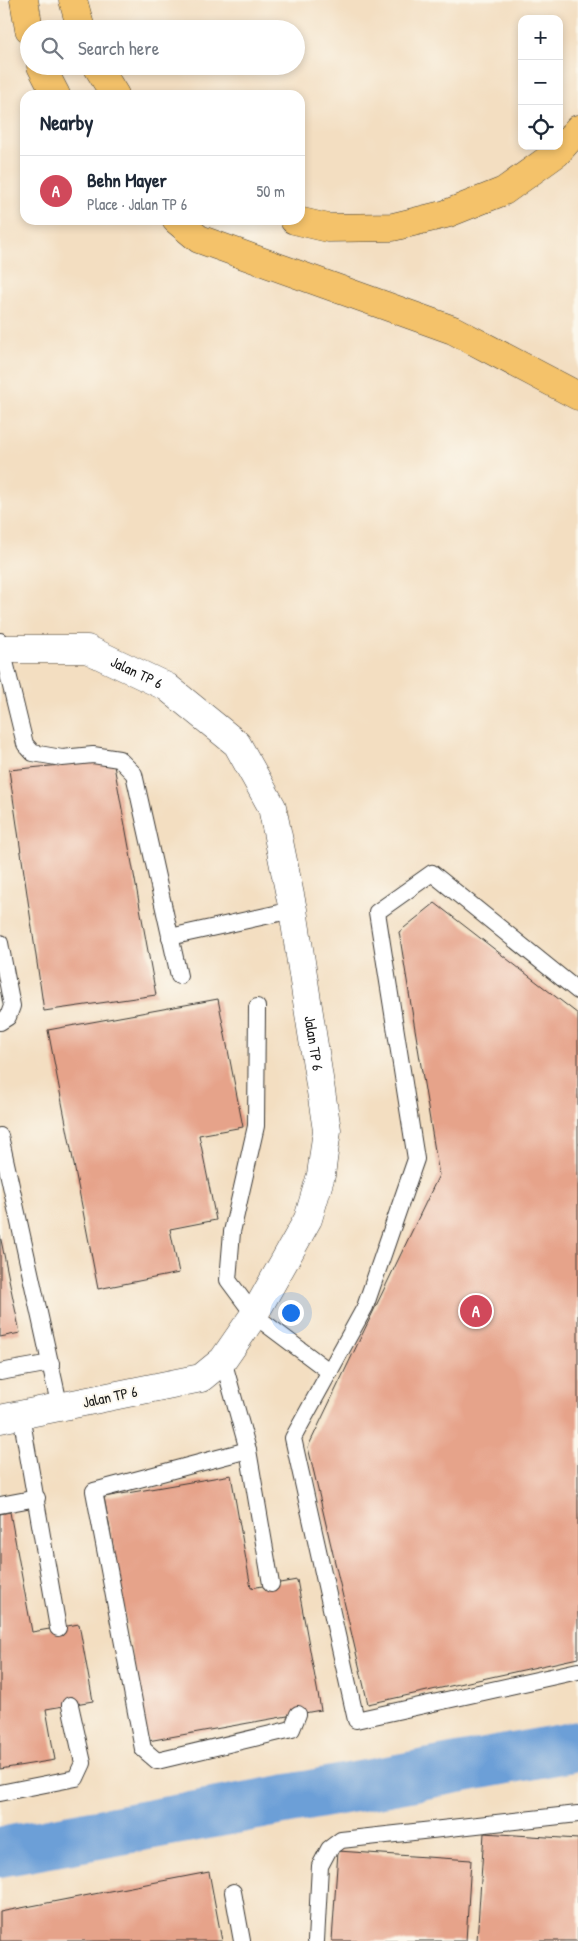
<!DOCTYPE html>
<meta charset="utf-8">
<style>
:root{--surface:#fff;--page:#f6f6f7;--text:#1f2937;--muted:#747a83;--line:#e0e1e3;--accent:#d1495b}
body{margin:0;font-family:"Patrick Hand",sans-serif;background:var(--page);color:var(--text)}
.controls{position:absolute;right:15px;top:15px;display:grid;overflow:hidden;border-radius:10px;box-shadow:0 2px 8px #0003}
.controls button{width:45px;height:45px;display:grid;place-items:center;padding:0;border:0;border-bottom:1px solid var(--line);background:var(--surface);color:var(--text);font:25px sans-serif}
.you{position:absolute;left:290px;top:1312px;width:18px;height:18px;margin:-12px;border:4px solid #fff;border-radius:50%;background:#1a73e8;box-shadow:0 0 0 8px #1a73e833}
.badge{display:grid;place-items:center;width:32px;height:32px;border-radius:50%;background:var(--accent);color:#fff;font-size:16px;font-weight:700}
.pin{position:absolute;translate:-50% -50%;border:2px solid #fff;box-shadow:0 1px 5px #0006}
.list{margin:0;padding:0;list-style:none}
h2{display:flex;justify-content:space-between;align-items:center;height:65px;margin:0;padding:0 20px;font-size:21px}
h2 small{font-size:16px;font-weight:400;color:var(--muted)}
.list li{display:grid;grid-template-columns:32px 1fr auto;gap:15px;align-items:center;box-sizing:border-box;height:70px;padding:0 20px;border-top:1px solid var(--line)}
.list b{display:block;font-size:19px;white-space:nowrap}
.list p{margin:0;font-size:16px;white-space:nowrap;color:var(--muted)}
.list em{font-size:16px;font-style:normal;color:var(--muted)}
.icon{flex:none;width:28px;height:28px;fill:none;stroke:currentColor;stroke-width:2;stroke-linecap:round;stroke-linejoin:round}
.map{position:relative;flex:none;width:578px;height:1941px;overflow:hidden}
.search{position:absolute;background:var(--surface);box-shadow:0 2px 8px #0003;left:20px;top:20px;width:285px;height:55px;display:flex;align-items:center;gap:12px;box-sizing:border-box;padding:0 18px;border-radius:28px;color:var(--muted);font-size:19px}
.panel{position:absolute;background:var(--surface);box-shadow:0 2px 8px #0003;left:20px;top:90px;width:285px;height:135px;border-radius:15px}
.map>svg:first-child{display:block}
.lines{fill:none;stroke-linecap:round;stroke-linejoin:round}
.river{stroke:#6c9fd7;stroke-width:50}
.building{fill:#e6a38a}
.service-casing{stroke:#3c3935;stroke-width:18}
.minor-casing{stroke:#3c3935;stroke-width:29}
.motorway-casing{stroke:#3c3935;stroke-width:29}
.service{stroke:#fff;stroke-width:16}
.minor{stroke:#fff;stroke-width:28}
.motorway{stroke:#f4c26a;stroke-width:28}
.labels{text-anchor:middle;stroke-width:4;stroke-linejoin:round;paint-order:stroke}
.street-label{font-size:15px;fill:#1c1c1c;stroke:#fbf7ec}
</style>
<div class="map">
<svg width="578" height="1941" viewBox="0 0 578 1941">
<rect width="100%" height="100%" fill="#fbf7ec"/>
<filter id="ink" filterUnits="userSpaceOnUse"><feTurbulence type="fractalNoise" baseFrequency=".02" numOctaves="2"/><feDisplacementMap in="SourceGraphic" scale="10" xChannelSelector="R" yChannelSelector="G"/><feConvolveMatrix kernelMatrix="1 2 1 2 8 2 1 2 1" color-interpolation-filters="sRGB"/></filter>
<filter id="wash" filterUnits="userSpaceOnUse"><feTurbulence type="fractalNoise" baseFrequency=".0096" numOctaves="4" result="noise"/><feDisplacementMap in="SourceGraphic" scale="20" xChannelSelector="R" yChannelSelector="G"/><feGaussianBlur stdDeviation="1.12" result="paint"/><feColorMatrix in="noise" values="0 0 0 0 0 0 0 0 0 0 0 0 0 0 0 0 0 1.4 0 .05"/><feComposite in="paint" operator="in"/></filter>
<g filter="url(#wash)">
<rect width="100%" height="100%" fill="#f3dec1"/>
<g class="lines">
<polyline class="river" points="0,1852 578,1746"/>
</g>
<g id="blocks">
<g class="building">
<polygon points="113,760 156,995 44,1011 9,770"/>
<polygon points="435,903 578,1014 578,1658 368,1704 308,1447 439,1175 399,932"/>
<polygon points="218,999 243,1127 199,1135 216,1220 170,1229 179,1273 98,1289 48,1030"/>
<polygon points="0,1235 20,1333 0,1337"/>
<polygon points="231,1475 251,1588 297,1580 321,1710 148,1741 104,1497"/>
<polygon points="10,1512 32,1632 79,1624 93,1701 46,1709 55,1760 0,1769 0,1514"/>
<polygon points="484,1833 578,1839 578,1941 477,1941"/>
<polygon points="338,1851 471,1860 466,1941 332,1941"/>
<polygon points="209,1872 222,1941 0,1941 0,1912"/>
</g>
</g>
</g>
<g filter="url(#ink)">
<use href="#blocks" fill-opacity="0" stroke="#3c3935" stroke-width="1"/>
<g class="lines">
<defs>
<g id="service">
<polyline points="0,641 25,744 33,753 62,758 93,755 119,759 134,774 179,976"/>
<polyline points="170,937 293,910"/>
<polyline points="0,943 12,1006 8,1017 0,1022"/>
<polyline points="578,991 432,873 377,912 416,1159 365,1307 293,1438 356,1720 578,1671"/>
<polyline points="257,1007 256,1126 232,1232 228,1280 254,1315 330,1372"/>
<polyline points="0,1136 60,1408"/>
<polyline points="223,1360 248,1450 271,1584"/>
<polyline points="0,1372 51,1363"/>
<polyline points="21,1415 58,1628"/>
<polyline points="248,1450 94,1491 143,1749 157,1761 292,1729 298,1714"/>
<polyline points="0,1505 37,1498"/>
<polyline points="0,1793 76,1778 83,1763 70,1705"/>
<polyline points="233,1892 242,1941"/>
<polyline points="316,1941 320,1866 329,1849 341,1840 578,1814"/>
</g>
<g id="minor">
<path id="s1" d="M0 649H87L167 687 237 744 272 807 293 910 327 1130 321 1175 308 1219 254 1315 223 1360 201 1378 0 1419"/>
</g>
<g id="motorway">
<polyline points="24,0 29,29"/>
<polyline points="73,0 81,29"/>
<polyline points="41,66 56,95"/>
<polyline points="97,66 115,95"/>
<polyline points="176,220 199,239 453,330 578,396"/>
<polyline points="294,220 328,228 393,227 446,214 504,191 557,153 578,129"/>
</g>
</defs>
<use href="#service" class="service-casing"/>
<use href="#minor" class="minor-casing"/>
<use href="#motorway" class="motorway-casing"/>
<use href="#service" class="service"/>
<use href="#minor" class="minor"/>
<use href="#motorway" class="motorway"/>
</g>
</g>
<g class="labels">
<g class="street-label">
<text dy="5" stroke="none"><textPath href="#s1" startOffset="142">Jalan TP 6</textPath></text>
<text dy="5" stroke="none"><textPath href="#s1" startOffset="578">Jalan TP 6</textPath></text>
<text transform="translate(110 1397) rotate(-12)" y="5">Jalan TP 6</text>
</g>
</g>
</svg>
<div class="controls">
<button>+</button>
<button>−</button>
<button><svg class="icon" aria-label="locate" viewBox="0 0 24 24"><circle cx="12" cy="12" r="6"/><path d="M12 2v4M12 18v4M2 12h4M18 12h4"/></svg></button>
</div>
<div class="you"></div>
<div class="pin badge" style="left:476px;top:1311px">A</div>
<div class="search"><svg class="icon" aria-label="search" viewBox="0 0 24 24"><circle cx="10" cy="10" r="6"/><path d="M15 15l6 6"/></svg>Search here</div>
<section class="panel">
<h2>Nearby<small></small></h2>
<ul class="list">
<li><span class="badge">A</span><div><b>Behn Mayer</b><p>Place · Jalan TP 6</p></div><em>50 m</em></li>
</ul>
</section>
</div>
